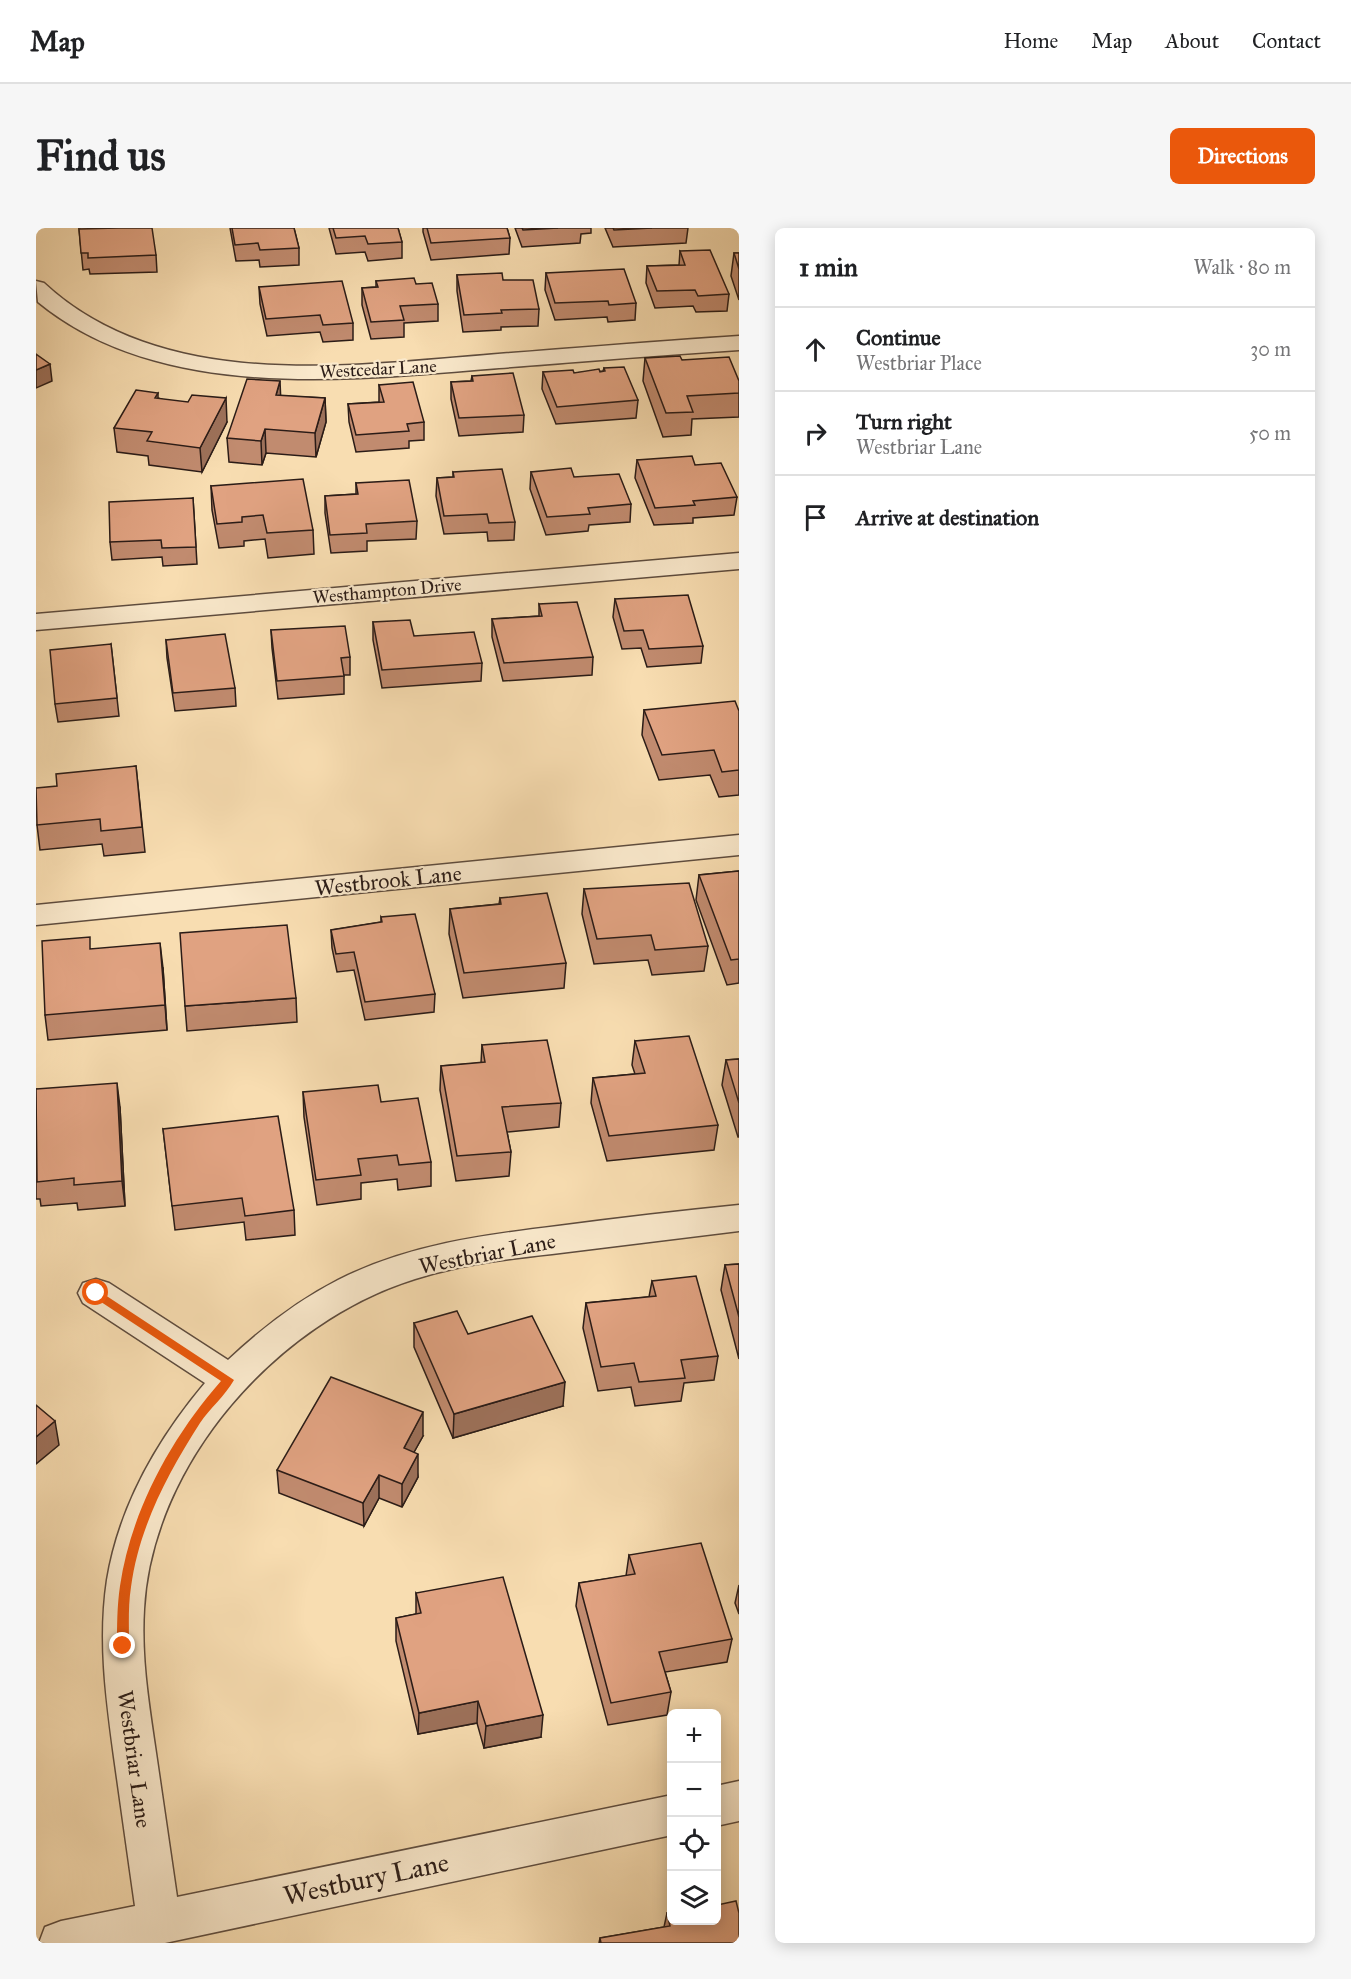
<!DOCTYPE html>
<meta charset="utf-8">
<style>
:root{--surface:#fff;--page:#f6f6f6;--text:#202124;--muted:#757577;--line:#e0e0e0;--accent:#ea580c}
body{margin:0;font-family:"IM FELL Great Primer",serif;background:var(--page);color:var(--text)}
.controls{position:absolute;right:18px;bottom:18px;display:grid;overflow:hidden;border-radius:9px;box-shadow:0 3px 15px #0003}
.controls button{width:54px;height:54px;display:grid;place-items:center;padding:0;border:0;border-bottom:2px solid var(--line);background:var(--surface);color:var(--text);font:30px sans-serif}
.stop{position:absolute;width:18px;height:18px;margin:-14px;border:4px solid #ea580c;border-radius:50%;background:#fff}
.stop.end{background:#ea580c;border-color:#fff;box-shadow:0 2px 6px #0008}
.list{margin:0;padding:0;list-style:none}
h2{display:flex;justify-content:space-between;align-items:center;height:78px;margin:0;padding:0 24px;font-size:26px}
h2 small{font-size:20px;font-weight:400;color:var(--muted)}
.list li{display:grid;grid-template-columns:39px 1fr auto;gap:18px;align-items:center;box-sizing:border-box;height:84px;padding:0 24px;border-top:2px solid var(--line)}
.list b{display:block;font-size:22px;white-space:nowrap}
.list p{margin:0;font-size:20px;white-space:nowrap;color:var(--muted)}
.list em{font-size:20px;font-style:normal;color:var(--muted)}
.icon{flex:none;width:33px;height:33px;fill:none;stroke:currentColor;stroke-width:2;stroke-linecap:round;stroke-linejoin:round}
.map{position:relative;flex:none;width:703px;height:1715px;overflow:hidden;border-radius:9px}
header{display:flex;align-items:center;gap:36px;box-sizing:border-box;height:84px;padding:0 30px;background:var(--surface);border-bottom:2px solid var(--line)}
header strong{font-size:28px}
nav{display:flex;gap:33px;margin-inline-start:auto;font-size:21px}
.intro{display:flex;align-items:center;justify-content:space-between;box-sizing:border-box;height:144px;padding:0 36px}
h1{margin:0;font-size:42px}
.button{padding:15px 27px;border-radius:9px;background:var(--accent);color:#fff;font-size:21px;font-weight:700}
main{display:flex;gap:36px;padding:0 36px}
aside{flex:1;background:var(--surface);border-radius:9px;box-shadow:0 3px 15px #0003}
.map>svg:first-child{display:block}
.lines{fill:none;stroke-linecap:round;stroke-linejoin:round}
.street-casing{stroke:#5e4c3e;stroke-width:3}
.street{fill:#fae9cc;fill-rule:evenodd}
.wall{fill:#c18b6f;stroke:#2b1c17;stroke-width:1.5}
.shaded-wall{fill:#9d715a;stroke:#2b1c17;stroke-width:1.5}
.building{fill:#e0a281;stroke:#2b1c17;stroke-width:1.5}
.route{fill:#ea580c}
.labels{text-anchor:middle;stroke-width:4.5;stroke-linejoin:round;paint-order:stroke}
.far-street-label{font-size:18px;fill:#2b1c17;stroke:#fae9cc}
.street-label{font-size:22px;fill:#2b1c17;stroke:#fae9cc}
.near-street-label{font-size:27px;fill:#2b1c17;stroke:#fae9cc}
</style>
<header>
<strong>Map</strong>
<nav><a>Home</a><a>Map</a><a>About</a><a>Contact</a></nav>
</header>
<div class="intro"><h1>Find us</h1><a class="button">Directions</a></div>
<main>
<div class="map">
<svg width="703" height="1715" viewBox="0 0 703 1715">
<rect width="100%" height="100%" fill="#f8ddb1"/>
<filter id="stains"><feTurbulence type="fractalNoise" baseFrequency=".00333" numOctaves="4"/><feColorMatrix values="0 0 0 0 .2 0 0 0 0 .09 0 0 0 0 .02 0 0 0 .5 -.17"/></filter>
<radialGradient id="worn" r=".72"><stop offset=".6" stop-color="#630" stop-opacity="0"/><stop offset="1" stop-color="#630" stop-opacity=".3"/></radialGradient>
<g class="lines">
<defs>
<g id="street">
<path d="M0 53 8 55C126 165 315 138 462 126 542 120 623 113 703 108V122C623 127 543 134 463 140 315 152 125 175 2 74Z"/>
<polygon points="703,325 703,341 0,402 0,386"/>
<polygon points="703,607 703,627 0,697 0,677"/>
<path d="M703 977V1003C641 1011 578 1018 516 1026 470 1031 423 1037 379 1051 241 1094 116 1235 108 1381 105 1430 113 1477 120 1525 127 1573 134 1621 141 1669L636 1567V1607L129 1715H3L9 1699 25 1693 99 1678C92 1628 85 1579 78 1529 70 1470 62 1412 71 1352 83 1279 121 1212 169 1155L47 1075 42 1065 47 1055 60 1051 73 1055 192 1132C225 1101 261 1073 302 1052 371 1017 447 1007 522 998 582 990 643 983 703 977Z"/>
<polygon points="703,1553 703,1593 680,1598 680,1558"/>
</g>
</defs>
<use href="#street" class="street-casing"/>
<use href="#street" class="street"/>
</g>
<g class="wall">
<polygon points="194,0 258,0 263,20 263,37 224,39 223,32 200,33"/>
<polygon points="293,0 362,0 366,14 366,30 332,33 329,24 300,26"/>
<polygon points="387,0 471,0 474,10 473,26 395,32 387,4"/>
<polygon points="479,0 555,0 555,5 545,6 544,15 486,19"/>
<polygon points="569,0 652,0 650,15 577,19"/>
<polygon points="43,1 120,27 121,44 54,46 53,41 47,42"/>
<polygon points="644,23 693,66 691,83 660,84 657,78 619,80 610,55 611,38 643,37"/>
<polygon points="698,25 703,25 703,72 695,48"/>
<polygon points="510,45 600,75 599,92 572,94 571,89 519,92 509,62"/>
<polygon points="421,47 467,52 503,81 502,98 465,99 465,102 427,104 421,63"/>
<polygon points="340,53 380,56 402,76 402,93 368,95 368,109 335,111 326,77 326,60 340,59"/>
<polygon points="223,59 317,95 317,112 287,114 284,104 231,108 224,76"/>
<polygon points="609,130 646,132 703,153 703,189 656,191 655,207 627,209 607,153"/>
<polygon points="568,140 602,172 600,190 520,196 506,161 507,144 538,145 567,143"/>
<polygon points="436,148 488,187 487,204 423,208 415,171 415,154 435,153"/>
<polygon points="343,157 388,194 388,212 373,213 373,220 320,224 313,194 312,176 343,174"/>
<polygon points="122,165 122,170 191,194 166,244 113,237 112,228 81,224 78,200"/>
<polygon points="245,168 289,170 290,194 280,229 230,225 226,237 193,234 191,210"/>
<polygon points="601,232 659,237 701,269 698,287 657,290 657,295 618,297 599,250"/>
<polygon points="417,244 479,294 478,312 452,313 451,304 408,306 400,268 401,250 417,249"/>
<polygon points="495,244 538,249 595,276 594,294 553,297 552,303 510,307 494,261"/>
<polygon points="320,255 381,293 380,311 331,313 331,323 295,325 289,285 289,268 320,266"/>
<polygon points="175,258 277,302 278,326 232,330 229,311 208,313 208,318 183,320 176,282"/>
<polygon points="157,270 161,336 127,338 126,329 76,332 74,314"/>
<polygon points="579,371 667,418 665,435 611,439 605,420 586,421 577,389"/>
<polygon points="503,376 557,429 556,447 467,453 456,409 456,391 503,388"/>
<polygon points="337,394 378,408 446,435 445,453 346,460 337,412"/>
<polygon points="235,402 314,429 314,447 308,447 308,466 242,471 236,420"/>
<polygon points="130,412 199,460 200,478 139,483 131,430"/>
<polygon points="75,416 83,488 22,494 19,476"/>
<polygon points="608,482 703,483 703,567 683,569 674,547 623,552 606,507"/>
<polygon points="100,538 109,624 68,628 66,616 4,622 1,597 21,558"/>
<polygon points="703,643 703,755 691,757 660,672 663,647"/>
<polygon points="548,661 672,718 668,743 616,747 612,732 558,736 546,686"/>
<polygon points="464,670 530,735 528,760 427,770 413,706 414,681 463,676"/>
<polygon points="345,689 399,766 398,784 329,792 318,742 301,744 296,720 295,702 345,694"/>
<polygon points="127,740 131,802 12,812 9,787"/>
<polygon points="260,770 261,794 151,803 149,778"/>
<polygon points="599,813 682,897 678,922 571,933 555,875 557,850 599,846 596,837"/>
<polygon points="446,817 525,875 523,899 471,904 475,924 473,948 420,953 404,862 405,838 445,835"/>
<polygon points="703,831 703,909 702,909 686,857 690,832"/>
<polygon points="0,861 84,879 89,978 42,982 41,975 5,978 4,971 0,971"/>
<polygon points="267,864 345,874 395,934 395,958 362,962 361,951 325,955 325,971 281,977 268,889"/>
<polygon points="127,901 258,982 259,1007 210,1012 208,994 139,1002"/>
<polygon points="703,1036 703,1131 685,1062 689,1037"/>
<polygon points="616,1053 682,1128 678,1152 648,1155 645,1173 599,1178 595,1159 562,1163 547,1100 550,1075 613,1069"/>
<polygon points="378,1095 432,1106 527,1178 417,1210 378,1119"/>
<polygon points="387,1208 378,1224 382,1249 366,1279 343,1270 328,1298 243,1265 241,1242"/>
<polygon points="593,1327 696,1411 691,1434 629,1444 635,1464 631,1487 572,1497 540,1378 543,1355 590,1348"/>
<polygon points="703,1357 703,1386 699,1375"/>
<polygon points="380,1365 505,1509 448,1520 441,1495 382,1506 360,1413 360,1390 380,1386"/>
<polygon points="631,1685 703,1715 563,1715 564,1710 628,1699"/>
</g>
<g class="shaded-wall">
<polygon points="14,136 16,153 0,160 0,142"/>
<polygon points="244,153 245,176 240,167"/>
<polygon points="190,170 191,194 166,244 164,220"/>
<polygon points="289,170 290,194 280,229 279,205"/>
<polygon points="229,201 230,225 226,237 225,213"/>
<polygon points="124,715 127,740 131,802 129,777"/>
<polygon points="81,855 84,879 89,978 86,953"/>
<polygon points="529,1154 527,1178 417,1210 418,1186"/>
<polygon points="387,1184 387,1208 367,1244 368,1220"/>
<polygon points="19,1193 23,1217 0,1236 0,1209"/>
<polygon points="382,1226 382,1249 366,1279 366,1256"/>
<polygon points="343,1247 343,1270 328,1298 327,1275"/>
<polygon points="442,1473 441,1495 382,1506 383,1485"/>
<polygon points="507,1487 505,1509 448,1520 450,1498"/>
</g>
<g class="building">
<polygon points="82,0 116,0 120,27 52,30 52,25 45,25 43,1"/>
<polygon points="196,0 258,0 263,20 224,22 222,15 199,17"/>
<polygon points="297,0 362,0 366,14 332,16 329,8 300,10"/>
<polygon points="391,0 471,0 474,10 395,15"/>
<polygon points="486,0 522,0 487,2"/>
<polygon points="577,0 616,0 578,2"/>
<polygon points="674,22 693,66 662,68 659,62 621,63 611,38 649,37 644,23"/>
<polygon points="698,25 703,25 703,41"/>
<polygon points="588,41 600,75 573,77 572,73 519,75 510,45"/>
<polygon points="466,45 467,52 497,52 503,81 465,82 466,85 428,87 421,47"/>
<polygon points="378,50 380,56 396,55 402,76 364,78 368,92 335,94 326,60 342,59 340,53"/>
<polygon points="306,53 317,95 287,97 284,87 230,91 223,59"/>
<polygon points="0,126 14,136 0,142"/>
<polygon points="644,128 646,132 693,129 703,153 703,165 651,168 657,184 630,185 609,130"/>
<polygon points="588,139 602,172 521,179 507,144 537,142 538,145 563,141 564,144 569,143 568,140"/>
<polygon points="477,145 488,187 423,190 415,154 437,153 436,148"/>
<polygon points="211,151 244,153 240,167 289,170 279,205 229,201 225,213 191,210"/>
<polygon points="377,154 388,194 371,196 373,203 320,207 312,176 348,174 343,157"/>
<polygon points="100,162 122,165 119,170 152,174 156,167 190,170 164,220 111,213 116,204 78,200"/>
<polygon points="656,228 659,237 685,235 701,269 657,273 659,277 619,280 601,232"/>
<polygon points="535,240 538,249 583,246 595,276 552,280 554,286 511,289 495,244"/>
<polygon points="466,241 479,294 453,295 451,286 408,288 401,250 418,249 417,244"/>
<polygon points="267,251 277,302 231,305 227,287 206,289 206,294 181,296 175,258"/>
<polygon points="373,252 381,293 330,296 331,305 294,307 289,268 322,266 320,255"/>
<polygon points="157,270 160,319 126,320 125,312 74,314 73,274"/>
<polygon points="652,367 667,418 613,421 607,402 588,403 579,371"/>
<polygon points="541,374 557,429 468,435 456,391 506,388 503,376"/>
<polygon points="374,392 378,408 438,404 446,435 346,442 337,394"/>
<polygon points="309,398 314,429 305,430 308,448 241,453 235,402"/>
<polygon points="189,406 199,460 137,465 130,412"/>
<polygon points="75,416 81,470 19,476 14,422"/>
<polygon points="699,473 703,483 703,542 686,544 678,522 626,527 608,482"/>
<polygon points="100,538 106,599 65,603 64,591 1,597 0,560 21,558 20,546"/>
<polygon points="703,643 703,731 695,732 663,647"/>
<polygon points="653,655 672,718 619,722 615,707 561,711 548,661"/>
<polygon points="511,665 530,735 428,745 414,681 465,676 464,670"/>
<polygon points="379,686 399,766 329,774 318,724 300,726 295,702 346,694 345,689"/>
<polygon points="251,697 260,770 149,778 144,705"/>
<polygon points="54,709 54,721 124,715 129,777 9,787 6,713"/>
<polygon points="653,808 682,897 573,908 557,850 609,845 599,813"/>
<polygon points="511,812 525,875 466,879 475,924 421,928 405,838 449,834 446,817"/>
<polygon points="703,831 703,875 690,832"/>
<polygon points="81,855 86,953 38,957 38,950 1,954 0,861"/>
<polygon points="342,857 345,874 382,870 395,934 363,937 361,927 322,931 325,947 280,952 267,864"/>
<polygon points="242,888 258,982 209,988 206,970 136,978 127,901"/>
<polygon points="703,1036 703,1089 689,1037"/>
<polygon points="660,1048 682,1128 645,1132 649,1150 603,1154 598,1135 565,1139 550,1075 620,1068 616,1053"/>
<polygon points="421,1083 432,1106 496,1088 529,1154 418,1186 378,1095"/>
<polygon points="295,1149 387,1184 368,1220 382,1226 366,1256 343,1247 327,1275 241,1242"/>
<polygon points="0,1177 19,1193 0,1209"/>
<polygon points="665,1315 696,1411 623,1424 635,1464 575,1475 543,1355 599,1346 593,1327"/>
<polygon points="467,1349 507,1487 450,1498 442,1473 383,1485 360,1390 385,1385 380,1365"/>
<polygon points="700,1673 703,1685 703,1715 565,1715 564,1710 634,1698 631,1685 636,1684 636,1692 681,1692 681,1677"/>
</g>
<path class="route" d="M60 1061 198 1152C189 1168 174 1180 164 1195 132 1245 103 1299 95 1359 92 1378 93 1399 93 1418L87 1424 81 1418C81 1399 81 1378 84 1358 95 1283 135 1210 185 1153L56 1068V1062Z"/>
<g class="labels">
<g class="far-street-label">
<text transform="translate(342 141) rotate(-3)" y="6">Westcedar Lane</text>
<text transform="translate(351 363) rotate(-5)" y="6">Westhampton Drive</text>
</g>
<g class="street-label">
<text transform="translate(352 652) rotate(-6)" y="8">Westbrook Lane</text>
<text transform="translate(451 1025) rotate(-11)" y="8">Westbriar Lane</text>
<text transform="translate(99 1531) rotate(82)" y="8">Westbriar Lane</text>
</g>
<g class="near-street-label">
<text transform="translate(330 1651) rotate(-12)" y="9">Westbury Lane</text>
</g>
</g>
<rect width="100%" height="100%" filter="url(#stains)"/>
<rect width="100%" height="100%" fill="url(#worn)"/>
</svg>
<div class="controls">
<button>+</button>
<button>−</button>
<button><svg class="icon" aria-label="locate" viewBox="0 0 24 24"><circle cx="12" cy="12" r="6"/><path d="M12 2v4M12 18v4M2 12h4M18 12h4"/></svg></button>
<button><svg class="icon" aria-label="layers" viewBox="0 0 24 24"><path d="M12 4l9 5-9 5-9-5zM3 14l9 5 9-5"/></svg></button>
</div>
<div class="stop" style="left:60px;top:1065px"></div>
<div class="stop end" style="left:87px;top:1418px"></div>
</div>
<aside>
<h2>1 min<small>Walk · 80 m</small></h2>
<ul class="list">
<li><svg class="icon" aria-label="ahead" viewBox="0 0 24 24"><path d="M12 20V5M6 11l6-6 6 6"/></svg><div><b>Continue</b><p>Westbriar Place</p></div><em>30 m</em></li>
<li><svg class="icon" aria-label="right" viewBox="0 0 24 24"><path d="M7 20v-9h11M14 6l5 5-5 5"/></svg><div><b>Turn right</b><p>Westbriar Lane</p></div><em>50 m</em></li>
<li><svg class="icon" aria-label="arrive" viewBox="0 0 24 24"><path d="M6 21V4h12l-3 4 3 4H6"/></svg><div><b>Arrive at destination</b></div></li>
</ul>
</aside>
</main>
